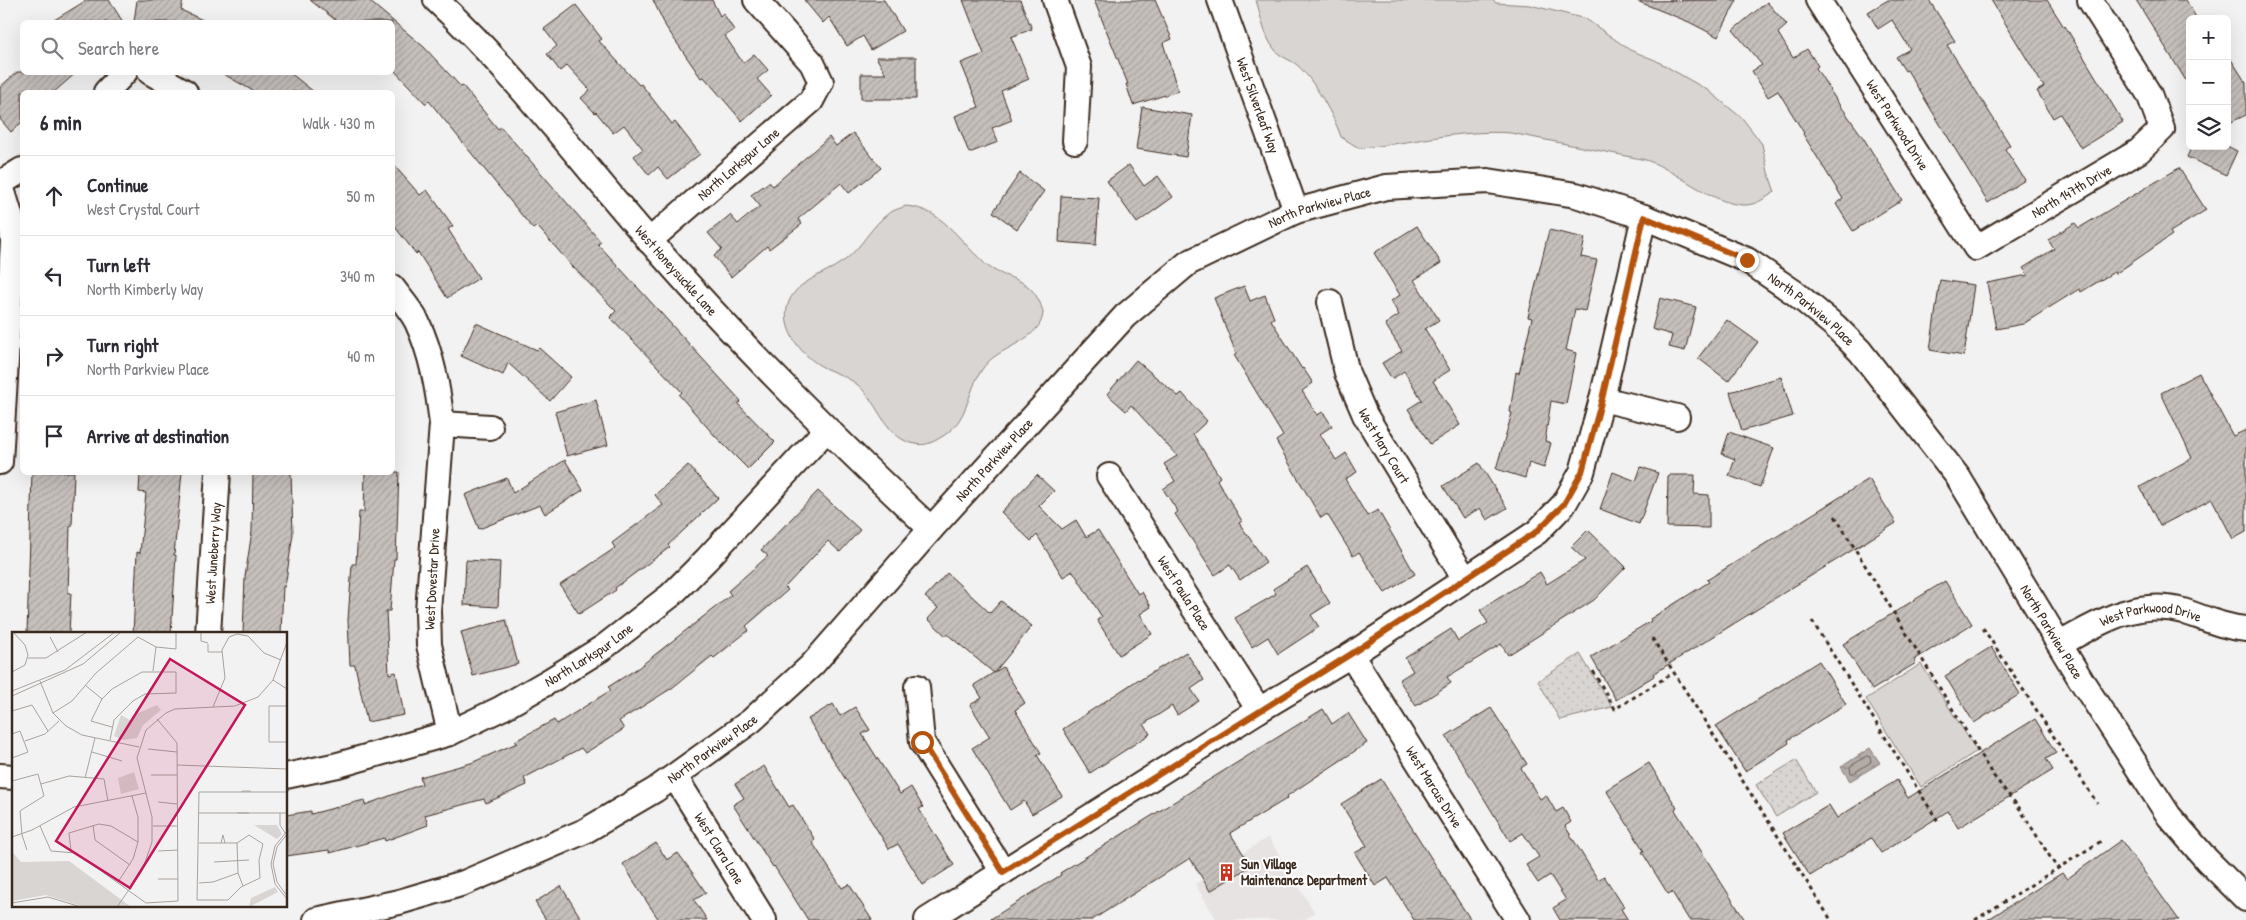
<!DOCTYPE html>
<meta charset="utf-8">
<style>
:root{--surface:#fff;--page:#f2f2f3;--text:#2b2b33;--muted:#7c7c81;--line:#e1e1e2}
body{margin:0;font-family:"Patrick Hand",sans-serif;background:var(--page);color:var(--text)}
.controls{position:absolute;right:15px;top:15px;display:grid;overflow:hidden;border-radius:8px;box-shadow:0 5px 20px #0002}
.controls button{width:45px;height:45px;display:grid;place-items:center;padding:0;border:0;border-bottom:1px solid var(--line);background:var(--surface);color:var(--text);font:25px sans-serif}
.stop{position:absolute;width:15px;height:15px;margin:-11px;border:4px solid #b45309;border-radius:50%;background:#fff}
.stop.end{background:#b45309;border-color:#fff;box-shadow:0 1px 5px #0008}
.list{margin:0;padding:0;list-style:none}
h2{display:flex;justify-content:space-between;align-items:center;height:65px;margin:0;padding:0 20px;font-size:21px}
h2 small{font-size:16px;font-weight:400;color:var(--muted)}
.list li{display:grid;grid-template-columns:32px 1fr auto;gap:15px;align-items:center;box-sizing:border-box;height:80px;padding:0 20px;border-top:1px solid var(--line)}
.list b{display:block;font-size:19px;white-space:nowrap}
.list p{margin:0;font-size:16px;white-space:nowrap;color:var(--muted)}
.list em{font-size:16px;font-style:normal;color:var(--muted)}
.icon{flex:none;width:28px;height:28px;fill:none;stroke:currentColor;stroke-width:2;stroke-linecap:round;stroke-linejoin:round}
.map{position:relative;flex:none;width:2246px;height:920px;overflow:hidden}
.search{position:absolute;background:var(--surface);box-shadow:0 5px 20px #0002;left:20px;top:20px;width:375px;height:55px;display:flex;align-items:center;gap:12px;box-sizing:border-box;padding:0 18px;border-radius:8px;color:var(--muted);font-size:19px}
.panel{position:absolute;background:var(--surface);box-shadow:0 5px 20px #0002;left:20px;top:90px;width:375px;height:385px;border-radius:8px}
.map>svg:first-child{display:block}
.built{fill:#e6e3e2}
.grass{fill:#d8d5d2;stroke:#8a8078}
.park{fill:url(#park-dots);stroke:#8a8078}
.water{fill:url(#water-ripples);stroke:#827770}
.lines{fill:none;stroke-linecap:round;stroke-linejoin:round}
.shore{stroke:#6b5e55;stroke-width:1}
.building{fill:url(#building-hatch);stroke:#3b2a1e}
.minor-casing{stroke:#3b2a1e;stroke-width:28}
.path{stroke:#3b2a1e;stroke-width:3;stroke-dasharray:4 4;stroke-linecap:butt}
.minor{stroke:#fff;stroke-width:24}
.route{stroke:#b45309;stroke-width:6}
.labels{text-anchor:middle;stroke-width:4;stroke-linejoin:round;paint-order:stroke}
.street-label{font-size:14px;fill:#3b2a1e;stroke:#fff}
.poi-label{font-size:14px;font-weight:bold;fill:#3b2a1e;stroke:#fff;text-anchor:start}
.inset-road{fill:none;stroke:#a9a29d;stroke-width:1}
.view{fill:#c2185b;fill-opacity:0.15;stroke:#c2185b;stroke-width:2.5}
.inset-edge{fill:none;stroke:#3b2a1e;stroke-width:2.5}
</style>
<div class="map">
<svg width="2246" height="920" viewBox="0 0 2246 920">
<defs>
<pattern id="park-dots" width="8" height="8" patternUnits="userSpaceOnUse" patternTransform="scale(1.25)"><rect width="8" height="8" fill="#d8d5d2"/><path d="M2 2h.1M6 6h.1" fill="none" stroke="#bab7b4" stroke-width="1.8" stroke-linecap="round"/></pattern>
<pattern id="water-ripples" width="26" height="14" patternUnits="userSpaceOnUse" patternTransform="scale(1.25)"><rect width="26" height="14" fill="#b2aba7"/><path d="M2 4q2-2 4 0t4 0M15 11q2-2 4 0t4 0" fill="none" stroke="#928b87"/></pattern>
<pattern id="building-hatch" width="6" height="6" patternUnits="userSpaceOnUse" patternTransform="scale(1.25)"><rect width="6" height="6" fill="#c6c0bd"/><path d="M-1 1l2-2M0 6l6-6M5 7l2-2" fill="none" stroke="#aba5a2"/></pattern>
</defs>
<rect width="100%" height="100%" fill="#f3f2f2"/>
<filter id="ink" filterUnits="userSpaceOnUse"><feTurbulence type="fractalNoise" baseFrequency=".02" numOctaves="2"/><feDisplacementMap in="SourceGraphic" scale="10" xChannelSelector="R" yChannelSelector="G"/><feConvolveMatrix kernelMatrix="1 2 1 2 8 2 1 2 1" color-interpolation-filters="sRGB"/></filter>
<g filter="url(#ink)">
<polygon class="built" points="1268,837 1315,913 1304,920 1217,920 1195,884"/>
<g class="grass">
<path d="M1256 0H1492L1496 3 1530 5 1586 19 1630 50 1655 60 1709 91 1743 119 1762 144 1768 172 1775 192C1765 198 1755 206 1743 205 1712 204 1676 170 1646 160L1511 133C1459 129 1410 144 1359 148L1341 137C1335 118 1313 78 1297 65 1290 59 1281 58 1275 50 1264 37 1261 16 1256 0Z"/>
<path d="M906 206C939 209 954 233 975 254 980 258 984 264 989 267 1009 281 1028 276 1040 303 1041 306 1043 310 1043 313 1041 339 1004 346 988 362 965 386 973 421 938 439 931 443 924 446 916 444 886 440 879 404 859 386 851 379 839 374 829 370 797 357 767 313 802 285 815 275 832 270 845 260 862 247 872 225 889 213 894 210 901 208 906 206Z"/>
<polygon points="1921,664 1977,751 1921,787 1866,699"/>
</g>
<g class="park">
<polygon points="1580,654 1612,707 1560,720 1538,681"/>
<polygon points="1796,760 1816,792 1776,817 1756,785"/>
</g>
<polygon class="water" points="1870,748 1880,763 1850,781 1841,767"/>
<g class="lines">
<polygon class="shore" points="1867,756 1870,757 1871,762 1854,773 1851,773 1850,767"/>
</g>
<g class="building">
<polygon points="87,0 109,0 123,22 51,22"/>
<polygon points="137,0 183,0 181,10 207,22 134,22"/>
<polygon points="310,0 368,0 424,47 461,87 463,86 498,129 501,127 601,242 598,244 741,401 738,404 775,442 748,469 715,436 679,395 682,392 610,317 616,311 572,266 537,226 533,229 429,101 426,104 392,68 392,22 338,22"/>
<polygon points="653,0 712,0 720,16 723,13 734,30 725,36 743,63 754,54 768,70 757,79 771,95 742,121 704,77 701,78 666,27"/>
<polygon points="804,0 884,0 903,31 871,50 863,36 847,46 829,17 823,23"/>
<polygon points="963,0 1020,0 1032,29 1011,37 1029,79 1001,91 1012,120 992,128 998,142 969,153 955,116 979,107 961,63 984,54"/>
<polygon points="1094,0 1155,0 1172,39 1163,43 1178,91 1133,105 1126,84 1128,84"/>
<polygon points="1737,0 1718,37 1689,22 1637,1"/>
<polygon points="1888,0 1929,0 1955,41 1947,45 2010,145 2005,149 2025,180 1988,203 1907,70 1905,71 1896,57 1910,49 1892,20 1878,29 1868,12"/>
<polygon points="1991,0 2047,0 2064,27 2065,26 2123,122 2081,148 2060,114 2053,118 2037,91 2044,87"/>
<polygon points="2136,0 2186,0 2197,19 2190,19 2190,87"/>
<polygon points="1767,2 1787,25 1778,33 1793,58 1807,49 1818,66 1816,68 1842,109 1843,109 1864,139 1902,200 1853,231 1836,204 1843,199 1803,134 1804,133 1778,91 1768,97 1752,71 1762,65 1733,30"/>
<polygon points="576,5 602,39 599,41 639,85 641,84 672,124 675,122 700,154 668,179 658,167 649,175 634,156 643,149 624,125 613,133 596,112 595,113 581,98 590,90 567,65 560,71 547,54 557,46 544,29"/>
<polygon points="2227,53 2246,83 2246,115 2227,124"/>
<polygon points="876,57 916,57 916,99 861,99 861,74 886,74"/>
<polygon points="17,72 77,72 54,92 22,92 22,122 11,132 0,119 0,87"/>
<polygon points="220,72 289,72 314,92 255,92"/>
<polygon points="1142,107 1192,115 1186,157 1136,149"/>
<polygon points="853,133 881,168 849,193 841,183 798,219 802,224 769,249 767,246 731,277 714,256 722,249 708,233 730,215 738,224 760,206 751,195 769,182 773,186 829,137 836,146"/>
<polygon points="2192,146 2227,146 2237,151 2226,175 2187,157"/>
<polygon points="392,163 420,195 427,190 453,226 448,229 479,278 447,298 418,252 416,254 392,223"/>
<polygon points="1129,165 1144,186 1158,176 1173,197 1137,223 1107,181"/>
<polygon points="2179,168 2206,210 2170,232 2172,235 2115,274 2114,272 2081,292 2079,289 2023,324 1996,329 1987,283 2028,275 2023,268 2054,249 2048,240 2075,223 2079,228"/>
<polygon points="1020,173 1044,191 1017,229 993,212"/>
<polygon points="1061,196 1099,198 1096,245 1059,242"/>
<polygon points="1417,226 1441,263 1414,280 1439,320 1425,329 1450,370 1433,381 1460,425 1430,444 1408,409 1422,400 1404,371 1392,379 1382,363 1402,351 1385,324 1399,315 1391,301 1400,295 1374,253"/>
<polygon points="1549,230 1585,238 1581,257 1597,260 1585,311 1575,309 1566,350 1576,353 1566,404 1551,401 1545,441 1551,443 1544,468 1529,463 1525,478 1496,469 1512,413 1510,412 1516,372 1519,373 1532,318 1528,317"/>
<polygon points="1940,280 1974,285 1964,356 1930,350"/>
<polygon points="1244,286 1250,301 1265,295 1274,318 1271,320 1302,369 1303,368 1313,383 1302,391 1317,415 1323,412 1332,426 1320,434 1336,460 1346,453 1357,472 1345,479 1367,516 1378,510 1415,574 1385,593 1359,552 1353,556 1327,514 1321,518 1276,441 1283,436 1234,355 1236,353 1214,298"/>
<polygon points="1660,298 1696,307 1685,351 1669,347 1672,335 1652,329"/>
<polygon points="1727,320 1758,342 1728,381 1698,358"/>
<polygon points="476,323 537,350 539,348 571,377 550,401 508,363 503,375 461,356"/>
<polygon points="1136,360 1178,396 1182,393 1207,421 1193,434 1220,477 1217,480 1242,521 1239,523 1266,562 1240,580 1230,565 1215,575 1175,514 1178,512 1163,489 1175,481 1164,464 1177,456 1131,405 1126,411 1107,394"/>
<polygon points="2199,373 2233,436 2246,430 2246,532 2233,539 2212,499 2160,526 2140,487 2192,458 2161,393"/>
<polygon points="1781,377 1793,416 1742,431 1730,392"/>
<polygon points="596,400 608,445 567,456 555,412"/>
<polygon points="1729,432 1774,448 1760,487 1729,476 1735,459 1722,454"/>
<polygon points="565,460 583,490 545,514 540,505 479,529 465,495 507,478 513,493"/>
<polygon points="1479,463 1507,508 1487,520 1480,508 1463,518 1443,486"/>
<polygon points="688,465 718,498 668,545 670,547 615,588 616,590 579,614 560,585 615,548 612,543 663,505 655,495"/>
<polygon points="1641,467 1658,473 1639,524 1600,509 1613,472 1636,481"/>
<polygon points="32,472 74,472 72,526 70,526 68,593 71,593 69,634 27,634"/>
<polygon points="140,472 182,472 174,555 176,555 171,634 133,634 137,552 140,553 146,493 139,492"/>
<polygon points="253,472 291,472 293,534 285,587 283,586 281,634 243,634 245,577 252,531"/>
<polygon points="365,472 399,472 396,559 394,559 390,611 386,611 389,674 396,672 404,715 367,722 355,665 350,665 348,620 352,564 356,564 359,512 364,512"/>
<polygon points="1037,475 1054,491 1039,506 1062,529 1076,520 1086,537 1098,530 1138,594 1142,592 1151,607 1140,614 1152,634 1119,655 1097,620 1102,617 1073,571 1063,577 1037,535 1031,541 1001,512"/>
<polygon points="1668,475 1695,475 1694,494 1709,495 1709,528 1667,527"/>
<polygon points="1869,479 1896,523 1653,674 1654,676 1616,700 1591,657 1651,621 1650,619 1709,582 1707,580"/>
<polygon points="818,491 860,530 840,552 828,541 785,587 788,590 746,626 749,630 714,658 712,656 672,688 619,721 624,729 585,753 581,748 524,778 527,785 486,803 484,799 425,815 428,825 385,841 384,838 330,853 329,850 286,856 286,815 311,811 311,814 364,800 365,805 422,784 420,777 471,763 517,743 515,741 554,720 557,724 611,690 608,687 638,668 731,595 728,591 768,556 761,550"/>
<polygon points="1588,530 1626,567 1594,600 1508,655 1501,644 1447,677 1451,683 1416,706 1399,680 1413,671 1405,658 1451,629 1458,641 1488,623 1480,610 1540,572 1547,584 1585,560 1571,547"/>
<polygon points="466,560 500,562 498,607 464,605"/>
<polygon points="1307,567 1330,603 1311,615 1319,627 1278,654 1268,637 1252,647 1235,618 1276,594 1273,589"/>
<polygon points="947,573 990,613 1001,601 1032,626 994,673 947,634 946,636 928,619 938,608 925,597"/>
<polygon points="1945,581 1972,624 1914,660 1916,663 1872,690 1843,644"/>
<polygon points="506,620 518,664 473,676 461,632"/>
<polygon points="1991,647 2020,694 1974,723 1945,676"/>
<polygon points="1186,652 1204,680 1191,689 1199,701 1177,715 1172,706 1144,724 1150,734 1090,773 1063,729 1139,679 1140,680"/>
<polygon points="1819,661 1846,704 1788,740 1789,743 1745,771 1716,726"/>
<polygon points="1003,667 1025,703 1015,710 1041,753 1037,755 1062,796 1032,814 1024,801 1010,810 972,748 990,737 970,705 982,698 974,685"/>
<polygon points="833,704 840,716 855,707 870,730 862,734 900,794 911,787 923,807 919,809 954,865 923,885 898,844 889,849 808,719"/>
<polygon points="1491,708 1527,764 1521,768 1540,799 1546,795 1556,812 1563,808 1571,822 1565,826 1598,880 1604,876 1624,907 1621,909 1628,920 1560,920 1553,908 1566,900 1550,875 1538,883 1526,865 1539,857 1523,833 1510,841 1446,736"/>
<polygon points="1323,709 1332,724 1348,713 1367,743 1287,796 1288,798 1230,833 1251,866 1210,891 1190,858 1092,920 989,920 1061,875 1060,873"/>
<polygon points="2035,719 2056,753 2046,759 2053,770 1958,828 1948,811 1881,853 1871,838 1810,876 1783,833 1829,805 1837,818 1897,780 1908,798"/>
<polygon points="1649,763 1677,808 1675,810 1745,920 1689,920 1672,892 1668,894 1642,852 1644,851 1606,790"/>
<polygon points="764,766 789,807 793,805 815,840 812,842 842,888 849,884 872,920 808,920 774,866 773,867 733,805 744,798 735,784"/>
<polygon points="1381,779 1459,902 1471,920 1414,920 1388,878 1375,886 1355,853 1367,846 1341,804"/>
<polygon points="2121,840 2179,920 1987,920 2062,873 2067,879"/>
<polygon points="656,843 667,860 678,853 694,875 706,893 694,900 707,920 659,920 645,899 623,864"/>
<polygon points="561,886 582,920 546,920 535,902"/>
</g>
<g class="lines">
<defs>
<g id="minor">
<path id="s1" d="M436 0C515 73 579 160 649 240 737 342 833 437 931 529"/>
<polyline points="1055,0 1079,67 1075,141"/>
<path id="s2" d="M1220 0 1296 211"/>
<path id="s3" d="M1818 0 1976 248 2139 151 2162 129 2149 94 2090 0"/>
<polyline points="150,72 185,92"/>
<polyline points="106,92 125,72"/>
<polyline points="0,182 11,218 13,242 0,462"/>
<polyline points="1,183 22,170"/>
<path id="s4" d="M649 241 811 101 821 82 812 63 756 0"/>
<path d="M392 287C400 298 411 310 417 322 432 354 438 389 442 424L428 611 429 645 450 733"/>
<path id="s5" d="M1330 302 1347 373 1365 415 1465 579"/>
<polyline points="1602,399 1677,417"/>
<polyline points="442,424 490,427"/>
<path id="s6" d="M1109 476 1259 710"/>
<path id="s7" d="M208 634 218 472"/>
<path id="s8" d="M2060 644C2098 623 2137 598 2183 611 2204 618 2223 627 2246 629"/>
<path id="s9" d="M1351 655 1518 920"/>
<polyline points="917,687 922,742 1003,872"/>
<polyline points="0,776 14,777"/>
<path id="s10" d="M286 776 338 765 450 733 502 708 551 680 604 647 671 595 707 559 826 430"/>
<path id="s11" d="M675 777 764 920"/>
<path id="s12" d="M316 920 399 902 464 883 585 831 655 790 751 721 812 665 931 529 1125 316 1188 263 1296 211 1386 187 1488 181 1576 195 1644 217 1747 260 1795 293 1835 326 1860 351 1958 477 2081 680 2169 816 2207 860 2246 899"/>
<polyline points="927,920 1259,710 1351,655 1537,532 1564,504 1582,472 1602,399 1644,217"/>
</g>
</defs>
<use href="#minor" class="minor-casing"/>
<g class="path">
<polyline points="1835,516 1992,774 2020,809 2057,868"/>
<polyline points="1812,621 1939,823"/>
<polyline points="1983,628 2097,803"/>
<polyline points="1652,638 1831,920"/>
<polyline points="1593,671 1615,709 1673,673"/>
<polyline points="1975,920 2103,840"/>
</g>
<use href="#minor" class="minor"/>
</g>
</g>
<g class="lines" filter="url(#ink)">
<polyline class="route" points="922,742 1003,872 1351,654 1536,532 1564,504 1582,472 1602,399 1644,217 1747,260"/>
</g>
<defs>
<symbol id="building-bare" viewBox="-9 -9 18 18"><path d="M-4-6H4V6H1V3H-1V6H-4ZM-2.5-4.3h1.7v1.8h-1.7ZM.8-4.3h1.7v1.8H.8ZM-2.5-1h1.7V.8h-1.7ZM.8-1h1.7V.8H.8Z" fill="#c8321e" stroke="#fff" stroke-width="2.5" paint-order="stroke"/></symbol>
</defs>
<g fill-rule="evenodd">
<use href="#building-bare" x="1214" y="860" width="25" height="25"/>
</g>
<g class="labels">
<g class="street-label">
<text dy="5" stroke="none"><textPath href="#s2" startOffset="112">West Silverleaf Way</textPath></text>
<text dy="5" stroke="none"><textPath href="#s3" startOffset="148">West Parkwood Drive</textPath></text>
<text dy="5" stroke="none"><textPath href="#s4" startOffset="118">North Larkspur Lane</textPath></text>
<text dy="5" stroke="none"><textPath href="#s3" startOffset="405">North 147th Drive</textPath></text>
<text dy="5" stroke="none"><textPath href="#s12" startOffset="1261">North Parkview Place</textPath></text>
<text dy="5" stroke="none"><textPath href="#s1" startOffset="362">West Honeysuckle Lane</textPath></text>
<text dy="5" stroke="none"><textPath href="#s12" startOffset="1786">North Parkview Place</textPath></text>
<text dy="5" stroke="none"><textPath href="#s5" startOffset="155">West Mary Court</textPath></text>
<text dy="5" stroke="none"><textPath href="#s12" startOffset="841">North Parkview Place</textPath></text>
<text dy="5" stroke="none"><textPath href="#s7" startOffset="81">West Juneberry Way</textPath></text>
<text transform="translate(432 579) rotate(-87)" y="5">West Dovestar Drive</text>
<text dy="5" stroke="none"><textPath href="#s6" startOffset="139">West Paula Place</textPath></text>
<text dy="5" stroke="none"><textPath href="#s8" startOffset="98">West Parkwood Drive</textPath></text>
<text dy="5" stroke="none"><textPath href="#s12" startOffset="2191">North Parkview Place</textPath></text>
<text dy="5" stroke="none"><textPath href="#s10" startOffset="329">North Larkspur Lane</textPath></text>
<text dy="5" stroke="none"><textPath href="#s12" startOffset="436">North Parkview Place</textPath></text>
<text dy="5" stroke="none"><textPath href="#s9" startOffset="156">West Marcus Drive</textPath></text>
<text dy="5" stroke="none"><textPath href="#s11" startOffset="84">West Clara Lane</textPath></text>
</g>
<g class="poi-label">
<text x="1241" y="869">Sun Village<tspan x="1241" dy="16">Maintenance Department</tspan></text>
</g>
</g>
<g transform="translate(12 632)">
<rect width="275" height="275" fill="#f3f2f2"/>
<path d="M145 73 149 78 131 93 125 106 111 108 102 104 109 83 118 88 126 81ZM122 140 127 157 109 162 106 146ZM242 193H265L270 202 265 207ZM263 255 266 260 237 275 239 266Z" fill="#d8d5d2"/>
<path d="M0 209 1 221 9 230 57 229 119 275H72L34 263 0 269Z" fill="#d8d5d2"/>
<path class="inset-road" d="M189 0V9L196 11M38 5 46 20M196 12V20H210M16 26H34L75 0M141 39 144 15M0 40 13 33 16 23 13 13 1 0M261 48 275 57M28 49 41 81 54 94 70 103 127 115M73 53 90 67M0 59 53 38 103 0M0 64 71 32 109 0M275 74H257V110H275M201 75 213 46 210 18 217 5 225 2 236 4 252 21 269 28M0 79 20 73 36 99M41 81 60 69 84 41 126 5 144 15 164 17V0M0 102 8 99 16 120 0 126M98 108 102 88 121 69 133 62 164 61V40H130L100 57 90 67 79 89 100 95M13 109 33 102 47 89M136 117 165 120M80 120 110 129M165 133 275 137M139 143H165M73 146 83 106M0 149 26 142 32 164 11 177M29 152 57 144 92 147 96 169M231 159H238L239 160H229ZM239 160H275M146 170 165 172M11 177 8 179 10 203 15 218M187 181H225M237 181H225H275M268 181V193L273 201M81 193 83 208 118 233M28 194 39 219 64 221 134 271 166 269 165 111 145 87M141 194H165M275 199 263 214 259 232 263 252 275 267M275 202 265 215 261 232 265 250 275 264M0 205 20 198 62 175 134 161M187 211H225L237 203 251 212 247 228 248 246 229 255 216 268H185L187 160H229M209 211 211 203 213 211M225 211 226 241 231 254M59 219 57 201 87 192 99 194 126 210M146 219 166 218M275 226V244M202 230 237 228M146 247H166M106 250 121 227 126 210V185L120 164M187 251 201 250 226 241M0 271 36 265 69 275M105 275 130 239 140 210V185L125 126 134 98 154 81 163 77 223 74 246 65 261 48 275 10"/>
<path class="view" d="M158 27 233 73 118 256 44 209Z"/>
<rect width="275" height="275" class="inset-edge"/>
</g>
</svg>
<div class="controls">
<button>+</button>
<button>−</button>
<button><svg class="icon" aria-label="layers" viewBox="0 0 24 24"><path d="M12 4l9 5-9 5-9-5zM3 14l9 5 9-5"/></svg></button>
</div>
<div class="stop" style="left:922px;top:742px"></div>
<div class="stop end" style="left:1747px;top:260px"></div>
<div class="search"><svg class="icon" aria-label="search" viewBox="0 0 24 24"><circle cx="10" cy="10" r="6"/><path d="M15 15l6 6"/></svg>Search here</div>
<section class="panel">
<h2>6 min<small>Walk · 430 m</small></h2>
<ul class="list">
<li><svg class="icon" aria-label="ahead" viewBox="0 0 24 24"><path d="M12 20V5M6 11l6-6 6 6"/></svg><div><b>Continue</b><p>West Crystal Court</p></div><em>50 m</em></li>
<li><svg class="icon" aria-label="left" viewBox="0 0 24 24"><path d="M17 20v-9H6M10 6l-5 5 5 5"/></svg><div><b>Turn left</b><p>North Kimberly Way</p></div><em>340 m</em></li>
<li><svg class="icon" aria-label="right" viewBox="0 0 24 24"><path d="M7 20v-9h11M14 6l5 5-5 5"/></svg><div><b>Turn right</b><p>North Parkview Place</p></div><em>40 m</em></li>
<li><svg class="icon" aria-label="arrive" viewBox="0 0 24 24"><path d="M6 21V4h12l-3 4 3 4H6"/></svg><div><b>Arrive at destination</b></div></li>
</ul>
</section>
</div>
